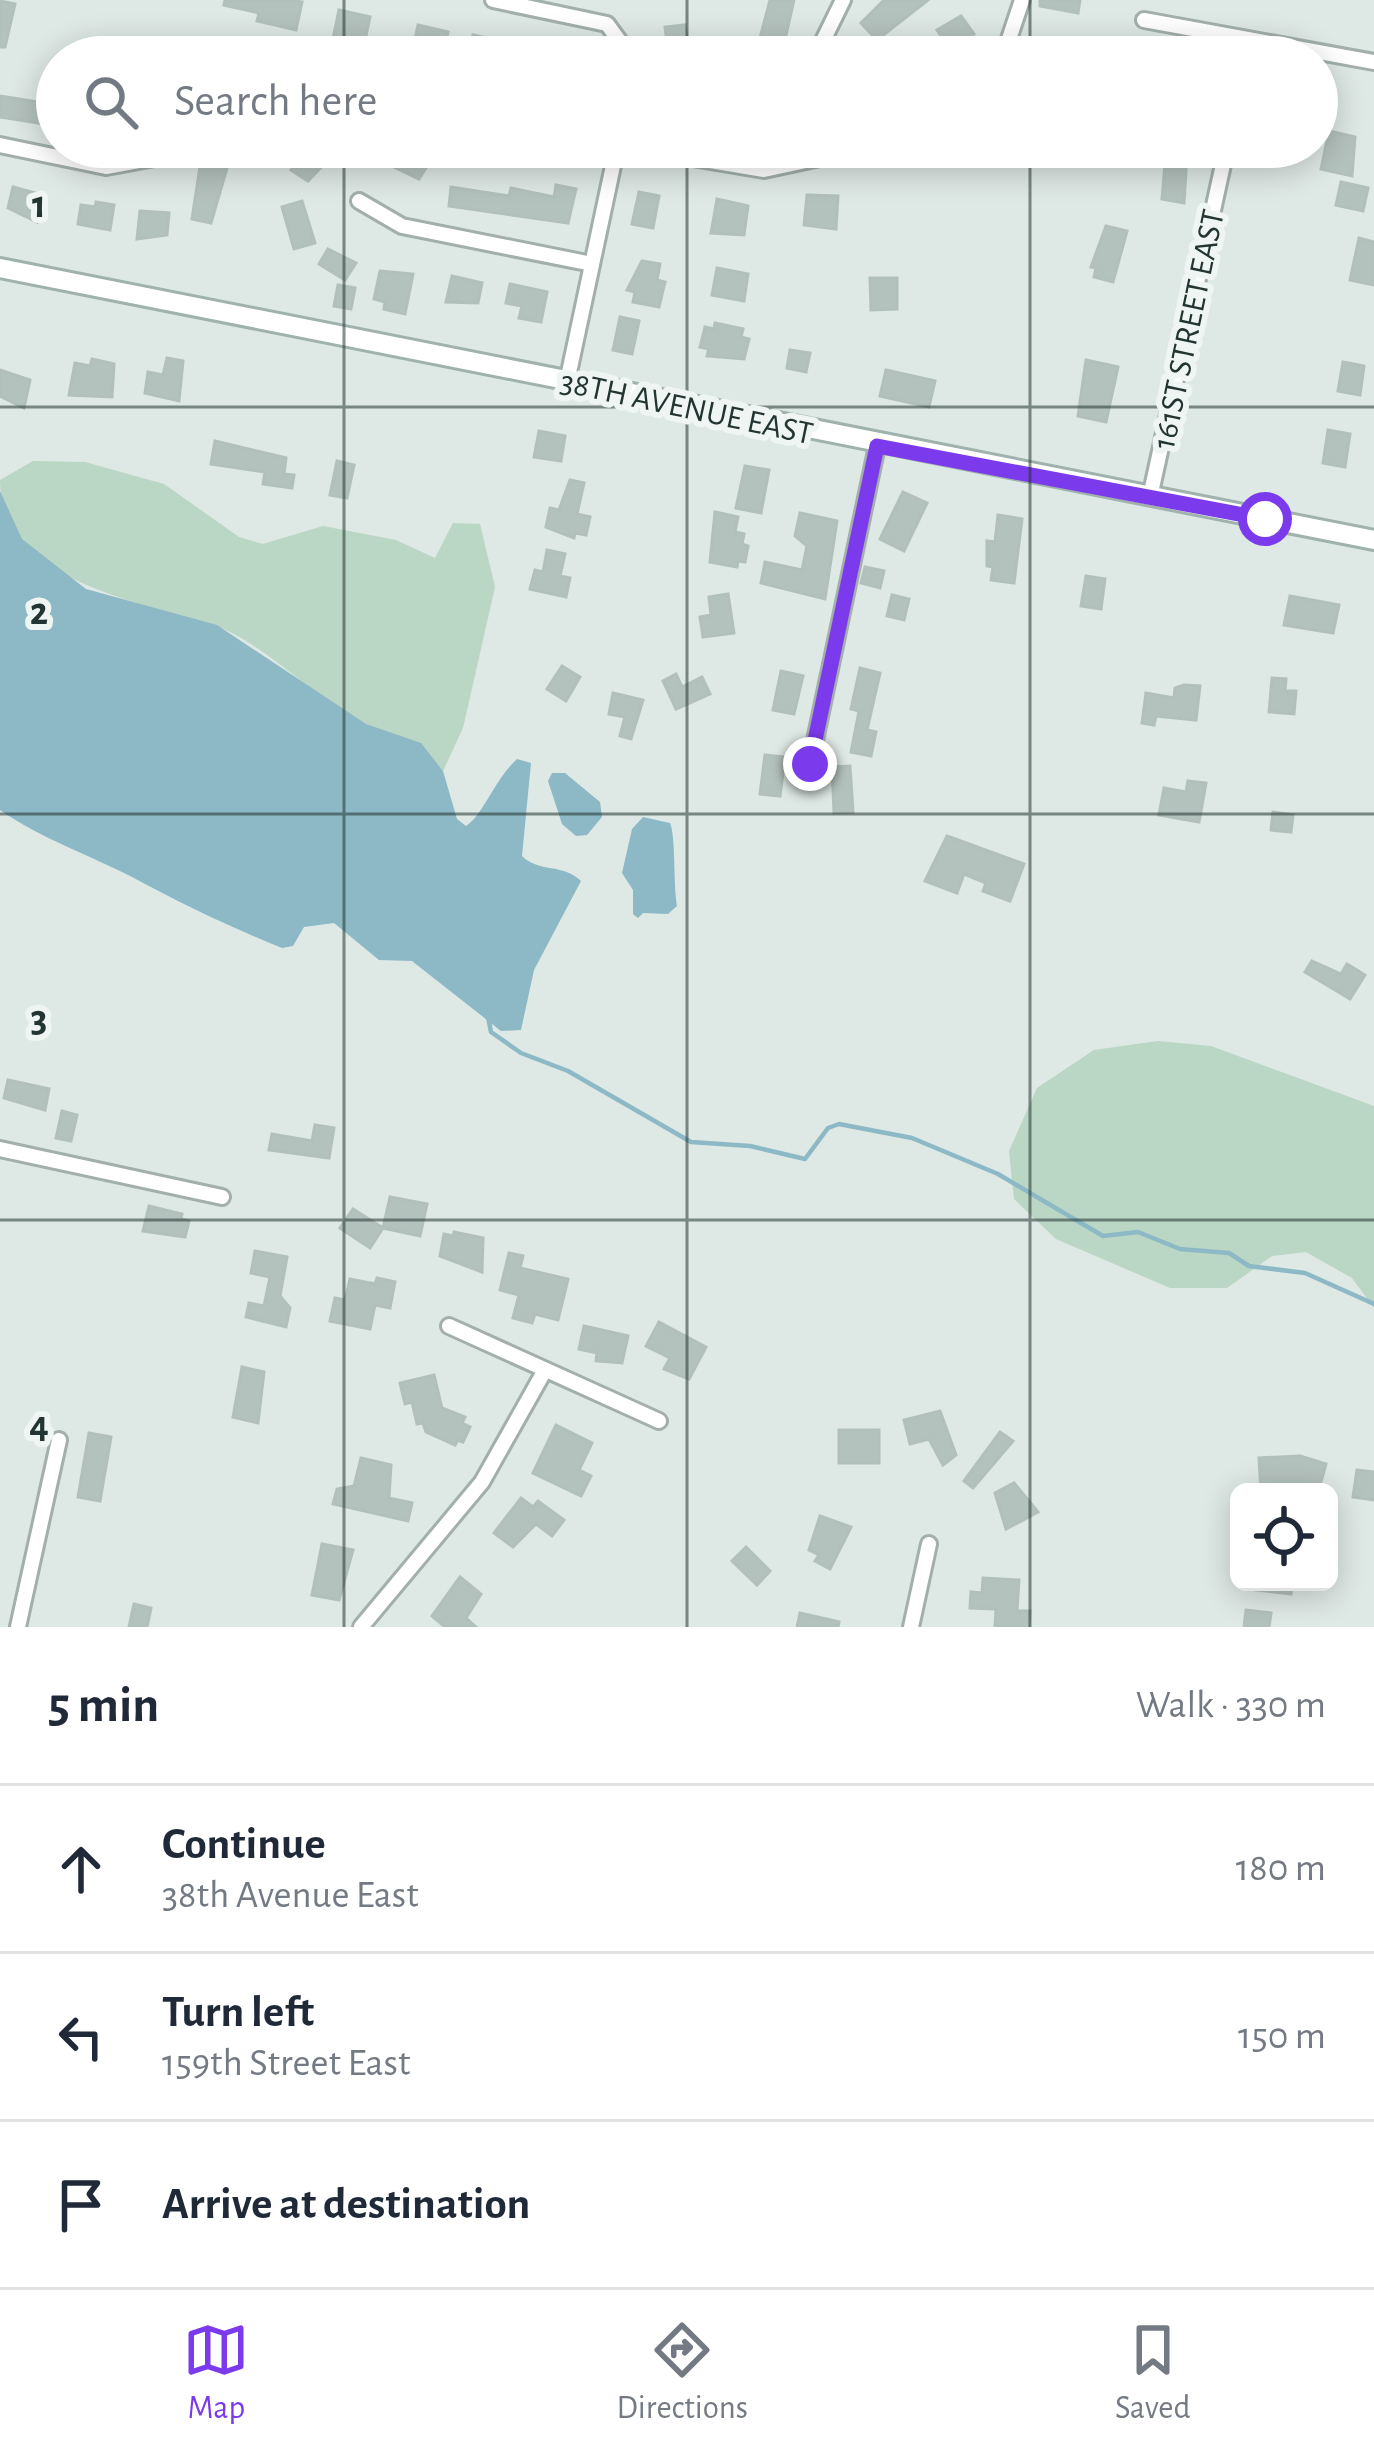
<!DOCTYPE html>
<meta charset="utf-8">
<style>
:root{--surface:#fff;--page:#f6f6f7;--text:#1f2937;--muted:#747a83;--line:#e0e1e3;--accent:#7c3aed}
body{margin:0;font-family:"Alegreya Sans",sans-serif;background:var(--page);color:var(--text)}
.controls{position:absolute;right:36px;bottom:36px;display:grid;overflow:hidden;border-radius:18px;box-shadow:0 6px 30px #0003}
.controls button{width:108px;height:108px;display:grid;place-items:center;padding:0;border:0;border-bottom:3px solid var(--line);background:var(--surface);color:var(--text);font:60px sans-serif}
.stop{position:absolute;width:36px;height:36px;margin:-27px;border:9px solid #7c3aed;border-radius:50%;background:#fff}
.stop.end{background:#7c3aed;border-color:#fff;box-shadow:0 3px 12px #0008}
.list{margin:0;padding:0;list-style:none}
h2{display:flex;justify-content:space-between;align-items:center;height:156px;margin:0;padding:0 48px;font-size:51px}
h2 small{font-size:39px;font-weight:400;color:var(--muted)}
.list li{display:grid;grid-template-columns:78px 1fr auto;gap:36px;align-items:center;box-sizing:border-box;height:168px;padding:0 48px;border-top:3px solid var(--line)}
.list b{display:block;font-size:45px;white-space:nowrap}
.list p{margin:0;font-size:39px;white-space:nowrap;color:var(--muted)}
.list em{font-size:39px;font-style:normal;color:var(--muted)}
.icon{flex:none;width:66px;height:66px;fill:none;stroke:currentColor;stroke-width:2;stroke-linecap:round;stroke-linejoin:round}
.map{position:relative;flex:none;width:1374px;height:1627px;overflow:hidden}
.search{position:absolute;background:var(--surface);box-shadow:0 6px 30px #0003;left:36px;right:36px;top:36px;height:132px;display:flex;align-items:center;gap:30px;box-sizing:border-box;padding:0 42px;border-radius:66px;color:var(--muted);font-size:45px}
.sheet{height:660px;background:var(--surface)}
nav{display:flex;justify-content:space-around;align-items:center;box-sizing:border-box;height:168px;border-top:3px solid var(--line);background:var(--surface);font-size:33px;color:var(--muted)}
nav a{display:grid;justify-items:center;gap:6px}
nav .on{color:var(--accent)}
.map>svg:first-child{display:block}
.green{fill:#bad6c4}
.water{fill:#8db9c6}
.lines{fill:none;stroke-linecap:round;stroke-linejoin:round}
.stream{stroke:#8db9c6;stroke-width:4.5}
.building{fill:#b4c2bd;stroke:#b2c0bb;stroke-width:3}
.street-casing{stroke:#a2afab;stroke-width:20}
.secondary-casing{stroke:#9fb2ad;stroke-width:24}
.street{stroke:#fff;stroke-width:14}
.secondary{stroke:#fff;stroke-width:18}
.route{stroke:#7c3aed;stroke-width:15}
.grid{fill:none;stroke:#223532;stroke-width:3;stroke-opacity:0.55}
.labels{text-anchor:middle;stroke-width:12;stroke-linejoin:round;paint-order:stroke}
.street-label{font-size:33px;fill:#223532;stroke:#eef5f2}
.grid-label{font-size:39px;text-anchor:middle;font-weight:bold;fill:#223532;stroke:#eef5f2;stroke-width:12;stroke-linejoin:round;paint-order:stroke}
</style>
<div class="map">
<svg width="1374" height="1627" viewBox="0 0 1374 1627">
<rect width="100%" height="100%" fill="#dee8e4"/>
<g class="green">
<path d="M33 461 85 462 164 484 239 537 263 544 323 526 396 540 435 558 453 523 480 524 495 587 463 728 443 771C414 733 407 743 368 725 318 702 261 640 213 625 142 602 0 581 0 480Z"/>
<polygon points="1158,1041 1211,1046 1374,1106 1374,1308 1352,1278 1306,1252 1272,1256 1227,1288 1170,1288 1056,1239 1014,1199 1009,1151 1037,1088 1094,1050"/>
</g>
<g class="water">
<path d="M0 491 22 539 86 589 217 625 366 724 421 743 443 771 457 819 466 826C483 815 495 779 517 759L531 763 522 856C539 873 563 863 581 881L534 970 521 1030 501 1031 412 961 379 960 334 923 304 927 293 946 282 948C230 927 182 904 132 877 87 854 42 839 0 810Z"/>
<polygon points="552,773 565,773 600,802 602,817 587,835 576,836 562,824 548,781"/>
<path d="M643 817 670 823C676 837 673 884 677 906L668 914 643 913 638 918 633 914V890L622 873 632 829Z"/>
</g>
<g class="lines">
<polyline class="stream" points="488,1017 491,1032 521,1053 568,1071 691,1142 750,1146 805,1159 828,1128 839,1124 912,1138 998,1174 1103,1236 1138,1232 1180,1249 1229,1253 1249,1266 1305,1273 1374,1304"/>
</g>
<g class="building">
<polygon points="225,0 292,0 302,2 296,30 257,21 259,13 224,5"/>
<polygon points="770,0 794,0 781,57 755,57"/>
<polygon points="884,0 928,0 877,40 861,23"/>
<polygon points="1040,0 1080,0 1078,13 1040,6"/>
<polygon points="0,1 15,4 5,47 0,47"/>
<polygon points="339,10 370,17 363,50 332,43"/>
<polygon points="961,16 974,34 942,57 921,57 941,36 937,30"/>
<polygon points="418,25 448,32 444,51 414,44"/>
<polygon points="685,25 690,57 669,57 665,27"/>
<polygon points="473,35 505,42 502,57 468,57"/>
<polygon points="0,96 57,105 57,126 0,117"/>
<polygon points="1329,131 1355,137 1352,176 1321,169"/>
<polygon points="203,147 226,147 227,168 211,223 192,219"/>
<polygon points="401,147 429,163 419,179 390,165"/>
<polygon points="548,147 571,147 568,163 546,160"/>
<polygon points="306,148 326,162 308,181 291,170"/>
<polygon points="1166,151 1187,155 1184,203 1162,199"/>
<polygon points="1341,182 1368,188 1363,211 1336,205"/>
<polygon points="556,185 576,189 568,223 449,206 451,187 509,196 511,188 554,197"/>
<polygon points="13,187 43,195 37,222 8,208"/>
<polygon points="639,192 659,196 653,228 632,224"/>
<polygon points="807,195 838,196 836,229 804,225"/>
<polygon points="717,199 748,206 744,235 711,233"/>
<polygon points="302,201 315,243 294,249 282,207"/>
<polygon points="96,202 114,205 110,230 78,224 81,205 95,207"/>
<polygon points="140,211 169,213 167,235 137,239"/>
<polygon points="1106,226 1127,231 1113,282 1094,277 1096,268 1091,267"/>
<polygon points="1359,238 1374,242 1374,285 1350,280"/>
<polygon points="328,249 356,263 345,280 319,264"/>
<polygon points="642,261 660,264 657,280 665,282 659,307 633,302 635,292 627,290"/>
<polygon points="717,268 748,274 744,301 712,295"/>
<polygon points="380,271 413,274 405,314 384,309 385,302 374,299"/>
<polygon points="452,276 482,283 478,303 446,302"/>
<polygon points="870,278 897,278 897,309 871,310"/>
<polygon points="510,284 547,292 541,322 519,318 522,306 506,303"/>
<polygon points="338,285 355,288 351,309 334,306"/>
<polygon points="620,317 639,321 632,354 613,350"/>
<polygon points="715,323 743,329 741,337 749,339 744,359 707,356 709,349 700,347 705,327 714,329"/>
<polygon points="790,350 810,353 806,372 787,368"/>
<polygon points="167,358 183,361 179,401 145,393 148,372 163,375"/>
<polygon points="92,359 114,364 112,397 69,395 75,363 90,366"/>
<polygon points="1086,360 1118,367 1106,422 1078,416"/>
<polygon points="1343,362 1364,366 1360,395 1338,391"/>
<polygon points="0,370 30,380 24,408 0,396"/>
<polygon points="886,370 935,381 929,407 880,396"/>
<polygon points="1328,430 1350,434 1345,467 1323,463"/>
<polygon points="539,431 565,436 561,461 534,457"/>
<polygon points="215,441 286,458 284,474 294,475 292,488 263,484 265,472 211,464"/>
<polygon points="337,461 354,465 347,498 330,495"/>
<polygon points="745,466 769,470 761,513 736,508"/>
<polygon points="570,480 584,483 577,514 590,517 586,535 575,533 574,538 546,527 550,508 559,510"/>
<polygon points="903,492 927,503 904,551 880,539"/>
<polygon points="715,512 738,517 735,532 744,534 742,544 748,546 745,562 738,561 737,567 710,562"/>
<polygon points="800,513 837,521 825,599 761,583 765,562 802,570 807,546 795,536"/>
<polygon points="998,515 1022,519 1014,583 991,580 993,567 987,566 987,541 995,542"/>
<polygon points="547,550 565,554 560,576 570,578 566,597 530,589 535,570 543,572"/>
<polygon points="865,567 884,571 880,588 861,583"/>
<polygon points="1086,576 1105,579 1101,609 1081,606"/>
<polygon points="728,594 734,633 703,637 700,617 711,615 709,597"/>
<polygon points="892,595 909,599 904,620 887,616"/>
<polygon points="1290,596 1339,605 1333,633 1284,625"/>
<polygon points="562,666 580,677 566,701 547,689"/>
<polygon points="860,668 880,673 867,730 876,732 871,756 851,752 859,711 851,709"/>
<polygon points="781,671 803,676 794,714 773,710"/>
<polygon points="676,674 682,687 702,677 710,694 676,709 663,681"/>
<polygon points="1272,678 1286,679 1285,691 1296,691 1294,714 1269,712"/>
<polygon points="1184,685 1200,686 1196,720 1156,716 1154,725 1142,723 1146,693 1174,698 1175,688"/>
<polygon points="613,693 643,700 631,739 620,736 625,717 609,714"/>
<polygon points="765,755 785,757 780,796 760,794"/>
<polygon points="850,766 853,812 834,813 832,767"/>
<polygon points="1188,781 1206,783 1199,822 1159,815 1164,788 1186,792"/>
<polygon points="1273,812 1293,815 1291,832 1271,830"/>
<polygon points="947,836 1024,864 1010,901 983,891 986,883 964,874 957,893 925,881"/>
<polygon points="1312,961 1341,974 1347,964 1365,975 1350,999 1305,972"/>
<polygon points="8,1080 49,1089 45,1110 4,1098"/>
<polygon points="62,1111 77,1115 71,1141 56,1138"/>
<polygon points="315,1125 334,1128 329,1158 269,1150 272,1134 312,1141"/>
<polygon points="390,1197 427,1204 420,1236 383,1228"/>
<polygon points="149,1206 182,1214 181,1219 189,1221 185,1237 143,1231"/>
<polygon points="353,1209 383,1228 370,1248 340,1228"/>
<polygon points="454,1232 483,1238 482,1272 440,1256 444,1234 453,1236"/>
<polygon points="255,1251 287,1257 280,1296 290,1308 286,1327 246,1317 249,1303 264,1306 270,1277 251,1273"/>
<polygon points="509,1253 523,1256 520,1268 568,1279 558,1320 535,1314 532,1323 513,1318 519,1295 500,1290"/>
<polygon points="377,1278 395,1282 390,1308 375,1305 370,1329 330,1321 335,1298 345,1300 350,1279 375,1284"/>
<polygon points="659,1322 706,1347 689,1379 664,1369 670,1358 646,1346"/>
<polygon points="584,1326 628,1336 622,1363 596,1361 597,1353 579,1349"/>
<polygon points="242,1367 264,1372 258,1423 233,1417"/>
<polygon points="434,1375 442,1408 465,1417 462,1423 470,1427 463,1442 458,1440 455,1445 426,1432 423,1423 417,1424 412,1402 405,1404 400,1383"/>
<polygon points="940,1411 956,1455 943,1465 929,1439 910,1444 904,1420"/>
<polygon points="556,1425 592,1443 579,1470 591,1476 581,1496 533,1473"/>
<rect x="839" y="1430" width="40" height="33"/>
<polygon points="1000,1432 1013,1441 973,1488 964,1481"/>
<polygon points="89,1433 111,1437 100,1501 78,1497"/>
<polygon points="1300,1456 1326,1464 1321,1482 1278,1482 1279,1492 1261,1492 1259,1458"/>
<polygon points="361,1458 391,1465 389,1498 412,1503 408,1521 333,1504 337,1489 354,1486"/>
<polygon points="1357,1470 1374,1472 1374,1500 1353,1497"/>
<polygon points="1014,1483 1038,1512 1006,1529 995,1493"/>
<polygon points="521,1498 533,1507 538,1501 564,1520 552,1536 536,1524 513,1547 494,1533"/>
<polygon points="820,1516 851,1527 830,1569 815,1561 819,1555 809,1550"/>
<polygon points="322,1544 353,1550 339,1600 312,1595"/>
<polygon points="746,1547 770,1571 757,1585 732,1561"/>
<polygon points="460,1577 481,1594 466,1618 476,1627 445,1627 432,1616"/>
<polygon points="983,1578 1019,1580 1017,1611 1030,1611 1029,1627 995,1627 996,1609 970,1608 971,1592 982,1593"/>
<polygon points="1257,1582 1292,1582 1291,1594 1256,1590"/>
<polygon points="134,1604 151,1608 147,1627 129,1627"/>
<polygon points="1246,1610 1271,1613 1269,1627 1244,1627"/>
<polygon points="800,1613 839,1622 838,1627 797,1627"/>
</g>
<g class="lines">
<defs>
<g id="street">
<polyline points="493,0 607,24 631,57"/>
<polyline points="1144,20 1374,62"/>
<polyline points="815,57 843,0"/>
<polyline points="1003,57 1022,0"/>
<polyline points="0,145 106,167 160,157"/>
<polyline points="627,147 764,170 871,147"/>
<polyline points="359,201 402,226 592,264"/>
<polyline points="567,382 617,147"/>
<polyline points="1150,497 1224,160"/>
<polyline points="810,764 877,446"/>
<polyline points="0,1149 222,1197"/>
<polyline points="449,1326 659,1421"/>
<polyline points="18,1627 59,1440"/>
<polyline points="361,1627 482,1482 545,1370"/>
<polyline points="911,1627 929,1544"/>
</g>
<polyline id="secondary" points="0,268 1374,540"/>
</defs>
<use href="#street" class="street-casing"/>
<use href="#secondary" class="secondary-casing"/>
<use href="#street" class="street"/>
<use href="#secondary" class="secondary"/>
</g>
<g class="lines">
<polyline class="route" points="810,764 877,446 1265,519"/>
</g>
<path class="grid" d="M344 0V57M687 0V57M1030 0V57M344 147V1627M687 147V1627M1030 147V1627M0 407H1374M0 814H1374M0 1220H1374"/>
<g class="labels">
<g class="street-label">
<text transform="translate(1187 329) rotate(-78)" y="12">161ST STREET EAST</text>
<text transform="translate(687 406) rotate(12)" y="12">38TH AVENUE EAST</text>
</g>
</g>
<g class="grid-label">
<text x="39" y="217">1</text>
<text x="39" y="624">2</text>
<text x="39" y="1031">3</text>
<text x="39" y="1437">4</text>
</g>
</svg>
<div class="controls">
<button><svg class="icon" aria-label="locate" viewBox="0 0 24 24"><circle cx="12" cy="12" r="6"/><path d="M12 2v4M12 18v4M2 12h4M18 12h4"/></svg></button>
</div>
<div class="stop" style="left:1265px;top:519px"></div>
<div class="stop end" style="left:810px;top:764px"></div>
<div class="search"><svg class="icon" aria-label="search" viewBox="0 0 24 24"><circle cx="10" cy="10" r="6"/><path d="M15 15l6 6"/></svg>Search here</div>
</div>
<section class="sheet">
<h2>5 min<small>Walk · 330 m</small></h2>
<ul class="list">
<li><svg class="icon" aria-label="ahead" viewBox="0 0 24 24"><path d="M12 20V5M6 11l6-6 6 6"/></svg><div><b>Continue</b><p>38th Avenue East</p></div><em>180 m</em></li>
<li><svg class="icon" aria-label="left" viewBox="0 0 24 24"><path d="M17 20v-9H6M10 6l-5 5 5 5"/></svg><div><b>Turn left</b><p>159th Street East</p></div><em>150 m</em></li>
<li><svg class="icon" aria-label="arrive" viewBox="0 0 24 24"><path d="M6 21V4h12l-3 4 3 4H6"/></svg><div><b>Arrive at destination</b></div></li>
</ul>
</section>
<nav>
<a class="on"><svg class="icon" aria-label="map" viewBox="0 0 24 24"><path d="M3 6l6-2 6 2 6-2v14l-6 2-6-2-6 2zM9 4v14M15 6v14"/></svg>Map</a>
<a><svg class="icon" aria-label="directions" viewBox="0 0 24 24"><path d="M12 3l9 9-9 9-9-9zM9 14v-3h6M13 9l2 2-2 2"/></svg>Directions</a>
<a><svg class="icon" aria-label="saved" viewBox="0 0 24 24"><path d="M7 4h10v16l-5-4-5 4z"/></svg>Saved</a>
</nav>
